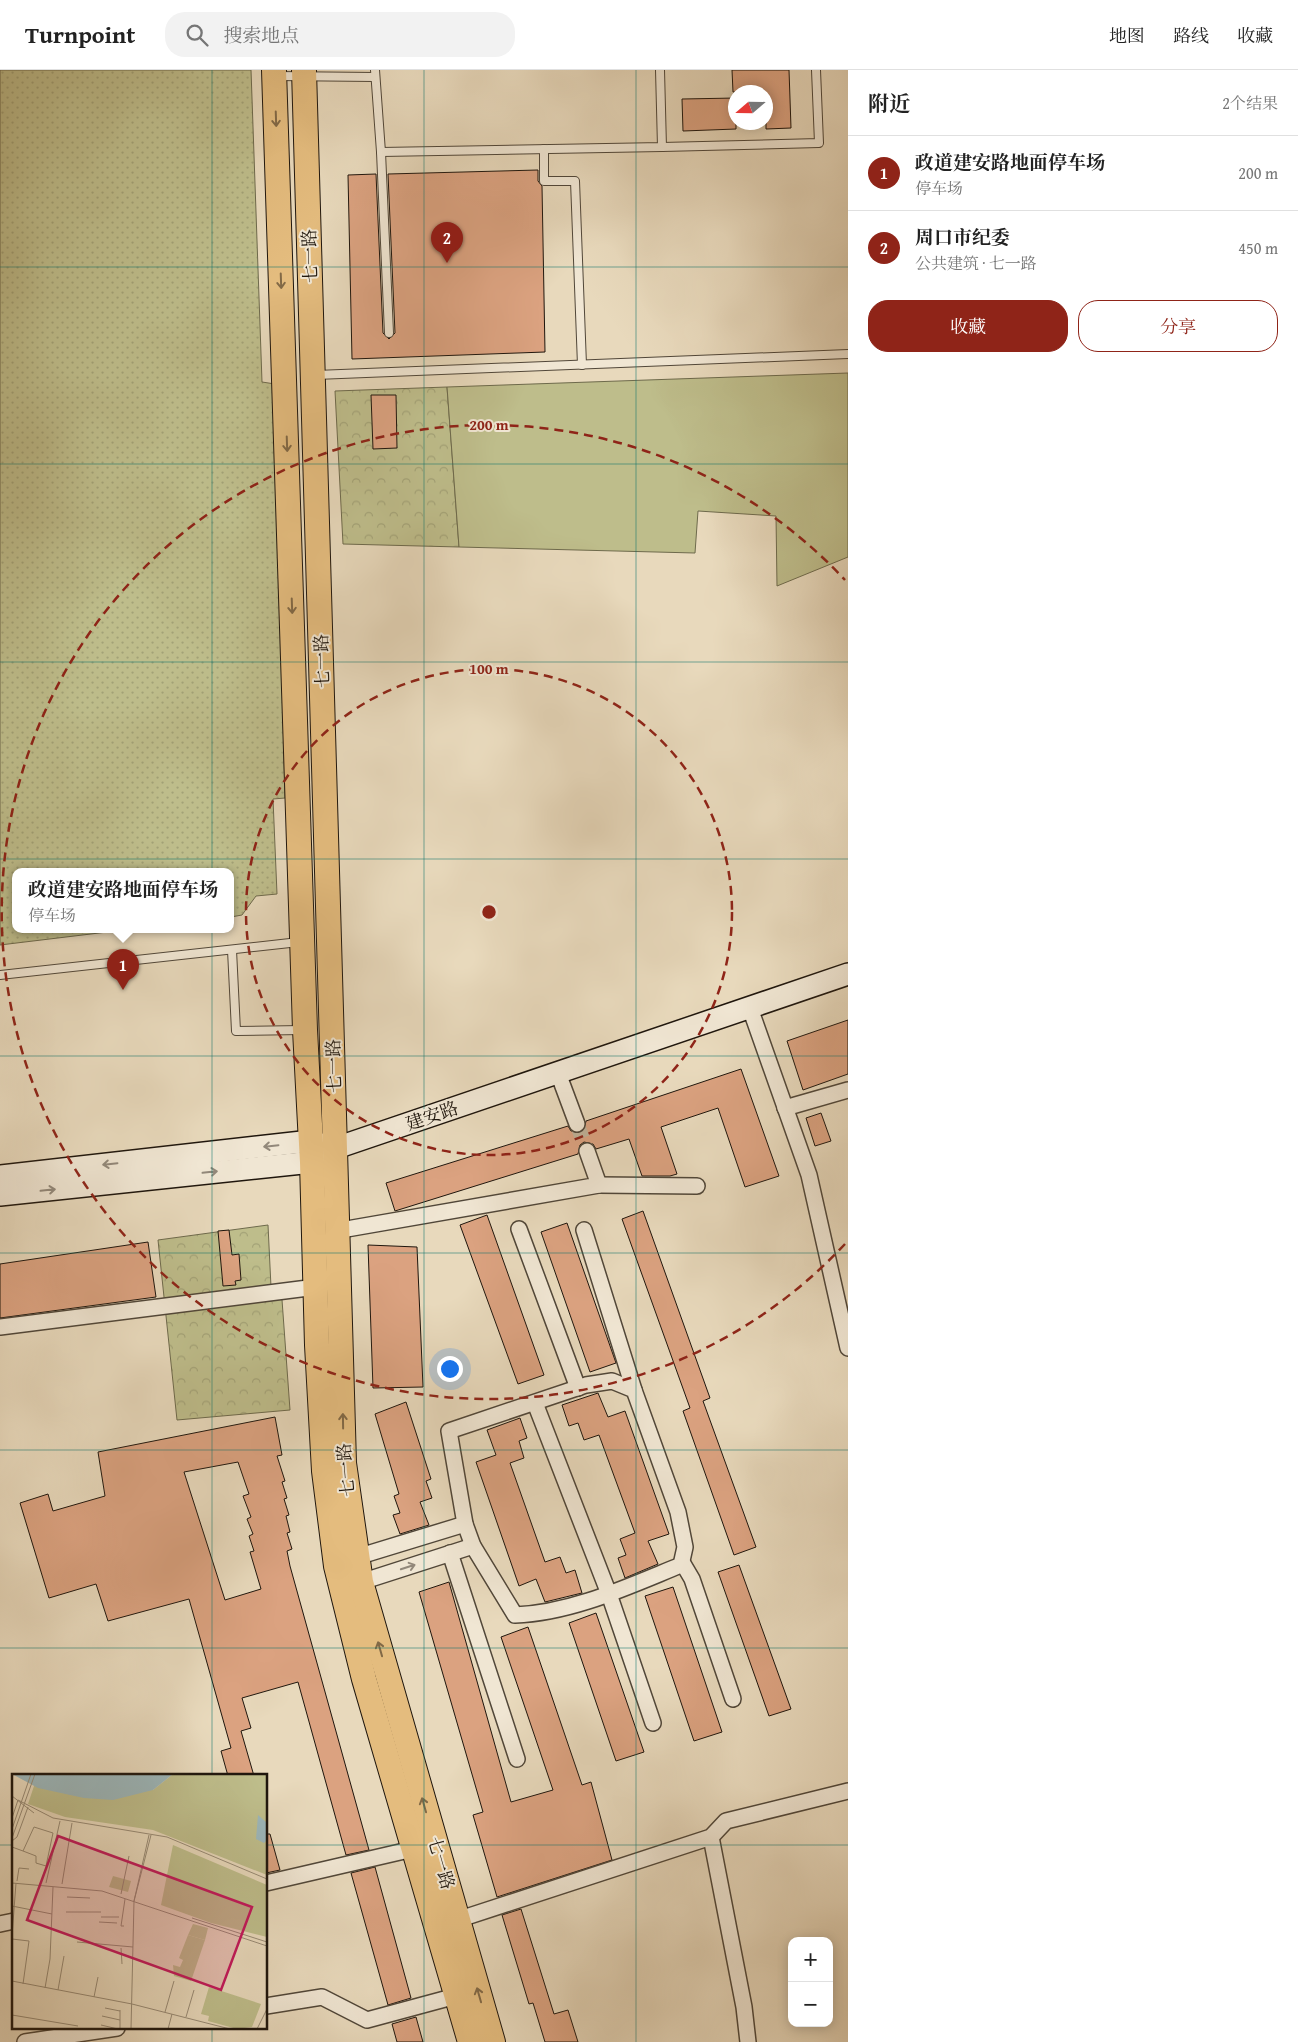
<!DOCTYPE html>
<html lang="zh">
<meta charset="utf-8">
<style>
:root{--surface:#fff;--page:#f2f2f2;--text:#222;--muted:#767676;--line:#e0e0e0;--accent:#8f2418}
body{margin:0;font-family:"Gentium Book Plus","Noto Serif SC",serif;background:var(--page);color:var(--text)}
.controls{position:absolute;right:15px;bottom:15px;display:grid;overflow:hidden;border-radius:10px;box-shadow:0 2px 12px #0003}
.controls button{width:45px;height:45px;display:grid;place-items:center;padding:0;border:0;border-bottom:1px solid var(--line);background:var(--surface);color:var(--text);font:25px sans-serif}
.compass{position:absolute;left:728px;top:15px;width:45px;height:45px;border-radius:50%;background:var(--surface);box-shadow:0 2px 12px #0003;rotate:250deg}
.you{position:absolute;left:449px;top:1298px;width:18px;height:18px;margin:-12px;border:4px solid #fff;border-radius:50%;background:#1a73e8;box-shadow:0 0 0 8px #1a73e833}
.badge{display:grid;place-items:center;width:32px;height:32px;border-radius:50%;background:var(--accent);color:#fff;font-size:16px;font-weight:700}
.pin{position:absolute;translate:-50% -41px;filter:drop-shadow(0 1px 2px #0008)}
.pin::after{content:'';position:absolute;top:26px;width:18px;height:15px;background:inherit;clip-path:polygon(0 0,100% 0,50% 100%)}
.popup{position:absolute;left:12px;top:798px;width:222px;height:65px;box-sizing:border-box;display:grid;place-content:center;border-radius:10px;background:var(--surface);filter:drop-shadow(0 1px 4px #0005);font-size:16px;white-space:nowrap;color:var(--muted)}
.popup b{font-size:19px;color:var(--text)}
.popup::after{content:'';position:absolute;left:50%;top:100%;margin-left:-10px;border:10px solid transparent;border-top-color:var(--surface)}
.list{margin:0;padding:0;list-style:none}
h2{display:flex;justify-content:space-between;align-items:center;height:65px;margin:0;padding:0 20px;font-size:21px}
h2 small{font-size:16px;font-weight:400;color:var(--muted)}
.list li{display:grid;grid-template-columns:32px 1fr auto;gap:15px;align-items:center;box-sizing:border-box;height:75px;padding:0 20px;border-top:1px solid var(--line)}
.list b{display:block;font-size:19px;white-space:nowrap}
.list p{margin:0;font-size:16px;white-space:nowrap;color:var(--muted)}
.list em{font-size:16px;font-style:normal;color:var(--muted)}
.actions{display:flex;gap:10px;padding:15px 20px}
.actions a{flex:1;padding:11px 0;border:1px solid var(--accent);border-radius:20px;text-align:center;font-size:18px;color:var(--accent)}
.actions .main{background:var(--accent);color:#fff}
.icon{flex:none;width:28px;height:28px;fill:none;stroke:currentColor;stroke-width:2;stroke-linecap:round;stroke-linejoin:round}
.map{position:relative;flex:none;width:848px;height:1972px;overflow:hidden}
header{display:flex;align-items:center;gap:30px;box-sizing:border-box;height:70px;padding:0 25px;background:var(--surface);border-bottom:1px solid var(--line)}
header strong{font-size:24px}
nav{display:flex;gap:28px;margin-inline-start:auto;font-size:18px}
.search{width:350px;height:45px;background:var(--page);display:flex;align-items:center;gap:12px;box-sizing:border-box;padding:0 18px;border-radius:20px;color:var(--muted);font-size:19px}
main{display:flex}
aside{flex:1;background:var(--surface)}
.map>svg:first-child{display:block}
.grass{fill:url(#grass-dots);stroke:#6e6a4c}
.park{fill:url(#park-crowns);stroke:#6e6a4c}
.garden{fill:#bebd8b;stroke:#6e6a4c}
.building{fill:#dba280;stroke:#1f160d;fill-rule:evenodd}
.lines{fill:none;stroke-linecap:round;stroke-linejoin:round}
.street-tunnel{stroke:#c0b299;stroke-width:15;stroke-dasharray:15 8;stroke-linecap:butt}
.lane-casing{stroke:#514739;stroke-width:10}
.street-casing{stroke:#514739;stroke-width:18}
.secondary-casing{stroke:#1f160d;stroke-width:24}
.primary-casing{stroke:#1f160d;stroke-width:26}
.lane{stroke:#f0e6d3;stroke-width:8}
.street{stroke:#f0e6d3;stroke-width:15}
.secondary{stroke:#f0e6d3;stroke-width:21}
.primary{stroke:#e4bc7e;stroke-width:24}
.oneway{stroke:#826946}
.oneway2{stroke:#92887a}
.grid{fill:none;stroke:#0f766e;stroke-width:1;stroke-opacity:0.55}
.ring{fill:none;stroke:#8f2418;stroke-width:2.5;stroke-dasharray:9 6}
.labels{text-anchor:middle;stroke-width:4;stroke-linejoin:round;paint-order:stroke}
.street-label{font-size:18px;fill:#1f160d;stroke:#f0e6d3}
.inset-road{fill:none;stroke:#988b76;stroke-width:1}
.view{fill:#c2185b;fill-opacity:0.15;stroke:#c2185b;stroke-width:2.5}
.inset-edge{fill:none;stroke:#1f160d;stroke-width:2.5}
.centre{fill:#8f2418;stroke:#f0e6d3;stroke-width:2.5}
.ring-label{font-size:15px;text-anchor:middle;font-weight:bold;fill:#8f2418;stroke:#f0e6d3;stroke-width:4;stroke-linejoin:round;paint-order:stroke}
</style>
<header>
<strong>Turnpoint</strong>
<div class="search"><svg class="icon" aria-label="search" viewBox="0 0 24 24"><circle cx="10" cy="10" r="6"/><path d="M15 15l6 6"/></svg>搜索地点</div>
<nav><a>地图</a><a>路线</a><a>收藏</a></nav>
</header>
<main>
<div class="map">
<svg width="848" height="1972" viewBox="0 0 848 1972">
<defs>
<pattern id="grass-dots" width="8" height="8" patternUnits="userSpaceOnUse" patternTransform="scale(1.25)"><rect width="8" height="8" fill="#bebd8b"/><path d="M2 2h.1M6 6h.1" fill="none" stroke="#a3a277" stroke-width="1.8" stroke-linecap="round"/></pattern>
<pattern id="park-crowns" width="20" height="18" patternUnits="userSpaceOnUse" patternTransform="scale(1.25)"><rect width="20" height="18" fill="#bebd8b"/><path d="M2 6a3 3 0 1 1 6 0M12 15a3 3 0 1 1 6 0" fill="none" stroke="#a3a277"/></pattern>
</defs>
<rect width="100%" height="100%" fill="#e8d9bc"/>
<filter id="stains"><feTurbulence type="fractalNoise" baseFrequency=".004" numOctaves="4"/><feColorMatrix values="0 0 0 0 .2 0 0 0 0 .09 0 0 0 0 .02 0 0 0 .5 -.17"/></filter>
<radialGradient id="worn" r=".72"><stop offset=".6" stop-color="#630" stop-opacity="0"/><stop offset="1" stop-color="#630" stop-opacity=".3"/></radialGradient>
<polygon class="grass" points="0,0 251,0 262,312 275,314 285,728 273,729 277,824 256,826 242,845 231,847 230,801 16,801 16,859 132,859 0,875"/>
<g class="park">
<polygon points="447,317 459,477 343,474 335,321"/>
<polygon points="268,1155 271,1217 281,1216 290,1340 177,1350 158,1170"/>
</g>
<polygon class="garden" points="848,303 848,487 777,516 776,446 698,441 695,483 459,477 447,317"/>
<g class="building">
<polygon points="732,0 789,0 791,58 766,59 766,22 733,22"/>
<polygon points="736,28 736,59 683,61 682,29"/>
<polygon points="538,100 538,111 542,116 545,282 352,289 348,105 376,104 383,263 389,269 395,263 388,104"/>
<polygon points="371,325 396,325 397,378 373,379"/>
<polygon points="848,950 848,1004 803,1020 787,971"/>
<polygon points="741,999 779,1106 745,1117 718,1038 661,1057 677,1104 670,1106 642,1106 629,1069 596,1079 593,1074 584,1072 580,1075 578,1084 395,1141 386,1113 568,1056 571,1061 580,1063 584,1060 586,1051"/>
<polygon points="821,1043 831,1071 815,1076 806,1048"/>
<polygon points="643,1141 710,1328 703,1331 756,1477 734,1485 683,1341 690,1338 622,1149"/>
<polygon points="487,1145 544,1305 518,1314 460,1155"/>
<polygon points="567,1153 616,1293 590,1302 541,1162"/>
<polygon points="229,1160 232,1185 239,1184 241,1210 235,1211 236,1215 223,1216 218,1161"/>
<polygon points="148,1172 156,1227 0,1248 0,1194"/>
<polygon points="368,1175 417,1177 423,1317 373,1318"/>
<polygon points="598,1323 608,1347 625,1341 669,1464 648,1471 658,1494 625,1508 618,1488 626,1485 620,1469 635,1463 599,1365 584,1370 578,1353 569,1356 562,1335"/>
<polygon points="406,1332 431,1409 426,1411 432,1428 420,1432 429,1455 400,1464 393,1445 400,1443 394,1426 399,1424 375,1344"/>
<path d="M275 1347 282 1385 277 1386 285 1411 282 1412 287 1428 284 1429 289 1445 286 1446 290 1462 287 1463 292 1479 287 1481 290 1496 369 1780 346 1785 298 1612 242 1628 251 1658 241 1661 254 1706H228L221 1681 231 1678 189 1529 108 1551 96 1514 49 1528 20 1433 48 1424 53 1441 105 1426 98 1382ZM238 1392 249 1424 243 1426 251 1447 247 1449 253 1464 249 1466 254 1481 250 1482 261 1519 225 1530 184 1402Z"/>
<polygon points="520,1348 527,1368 519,1371 524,1388 510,1393 545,1492 560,1487 566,1503 575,1500 582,1523 545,1532 536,1509 519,1516 476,1392 496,1385 487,1360"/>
<polygon points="739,1495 791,1639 769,1646 718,1502"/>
<polygon points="449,1512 511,1732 553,1720 501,1567 528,1557 582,1715 591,1712 612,1790 497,1827 473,1745 483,1742 419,1522"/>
<polygon points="673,1517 722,1662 694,1671 645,1526"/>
<polygon points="596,1543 644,1682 616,1691 569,1553"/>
<polygon points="266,1764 270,1764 280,1800 266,1803"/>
<polygon points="375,1797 411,1928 388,1935 351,1803"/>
<polygon points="521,1839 554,1944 568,1940 578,1972 545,1972 533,1933 529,1934 502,1845"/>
<polygon points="416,1947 423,1972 397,1972 392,1954"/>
</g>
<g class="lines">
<polyline class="street-tunnel" points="577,1054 587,1081"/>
<defs>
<g id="lane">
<polyline points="375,0 381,82 662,77 660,0"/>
<polyline points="276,6 375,7"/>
<polyline points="662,77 819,73 816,0"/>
<polyline points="544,79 544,111 575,111 582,295"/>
<polyline points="381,82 389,263"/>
<polyline points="316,305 848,284"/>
<polyline points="232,880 236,961 302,960"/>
<polyline points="0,905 299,872"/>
</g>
<g id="street">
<polyline points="750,938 809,1105 848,1278"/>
<polyline points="558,1003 577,1054"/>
<polyline points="785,1038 848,1020"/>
<polyline points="599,1115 697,1116"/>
<polyline points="519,1159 578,1318"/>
<polyline points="341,1160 599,1115 587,1081"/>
<polyline points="584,1160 634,1320"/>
<polyline points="0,1257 316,1217"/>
<path d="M612 1311 634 1320 678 1442 685 1477 681 1495C629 1516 572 1543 515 1545L473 1476 465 1454 449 1361 586 1315Z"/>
<polyline points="535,1333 609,1524 653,1653"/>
<polyline points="450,1483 517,1689"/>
<polyline points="357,1487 465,1454"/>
<polyline points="682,1492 692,1509 733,1629"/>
<polyline points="361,1512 473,1476"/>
<polyline points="711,1767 744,1937 748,1972"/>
<polyline points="266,1813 413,1779"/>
<polyline points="457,1850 711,1767 726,1751 848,1721"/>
<polyline points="0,1854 14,1851"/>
<polyline points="266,1936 322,1927 367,1950 456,1926"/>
<polyline points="25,1972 117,1958"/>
</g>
<g id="secondary">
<polyline points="0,1106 311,1071 327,1076"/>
<polyline points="0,1125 312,1092 336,1078 848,904"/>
</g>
<g id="primary">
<polyline points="274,0 305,960 312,1092 317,1275 324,1401 336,1496 364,1609 470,1972"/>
<polyline points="304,0 344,1393 361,1512 493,1972"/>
</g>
</defs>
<use href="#lane" class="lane-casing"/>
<use href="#street" class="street-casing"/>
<use href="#secondary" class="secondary-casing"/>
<use href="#primary" class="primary-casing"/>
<use href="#lane" class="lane"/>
<use href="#street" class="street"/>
<use href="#secondary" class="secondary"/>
<use href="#primary" class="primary"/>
</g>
<defs><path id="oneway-shaft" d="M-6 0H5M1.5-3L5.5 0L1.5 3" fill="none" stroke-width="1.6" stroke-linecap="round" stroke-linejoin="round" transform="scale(1.25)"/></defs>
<g class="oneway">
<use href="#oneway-shaft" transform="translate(276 49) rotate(88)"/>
<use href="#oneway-shaft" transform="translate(281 211) rotate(88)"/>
<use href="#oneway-shaft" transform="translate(287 374) rotate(88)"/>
<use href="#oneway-shaft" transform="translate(292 536) rotate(88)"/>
<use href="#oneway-shaft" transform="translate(343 1351) rotate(-91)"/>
<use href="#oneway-shaft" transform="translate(380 1579) rotate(-106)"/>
<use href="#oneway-shaft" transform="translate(424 1735) rotate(-106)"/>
<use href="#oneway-shaft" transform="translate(479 1925) rotate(-106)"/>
</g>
<g class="oneway2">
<use href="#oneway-shaft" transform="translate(271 1076) rotate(174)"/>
<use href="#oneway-shaft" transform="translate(110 1094) rotate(174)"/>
<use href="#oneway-shaft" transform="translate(210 1102) rotate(-6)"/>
<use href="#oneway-shaft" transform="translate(48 1120) rotate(-6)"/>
<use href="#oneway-shaft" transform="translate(408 1497) rotate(-18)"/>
</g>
<path class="grid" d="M212 0V1706M424 0V1972M636 0V1972M0 197H848M0 394H848M0 592H848M0 789H848M0 986H848M0 1183H848M0 1380H848M0 1578H848M0 1775H14M266 1775H848M212 1958V1972"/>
<g class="ring">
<circle cx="489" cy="842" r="243"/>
<path d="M845 1174A487 487 0 1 1 845 510"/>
</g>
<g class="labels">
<g class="street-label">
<text transform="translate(310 186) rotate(-92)" y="6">七一路</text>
<text transform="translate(322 591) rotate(-92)" y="6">七一路</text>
<text transform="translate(334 996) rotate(-92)" y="6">七一路</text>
<text transform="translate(432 1046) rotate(-19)" y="6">建安路</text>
<text transform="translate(346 1400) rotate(-95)" y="6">七一路</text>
<text transform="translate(441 1793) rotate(74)" y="6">七一路</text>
</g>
</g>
<g transform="translate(12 1704)">
<rect width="255" height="255" fill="#e8d9bc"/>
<path d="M161 71 255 111V163L199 149 149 131ZM197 213 249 230 240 253 225 255 196 247 197 242 189 240Z" fill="#bebd8b"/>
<path d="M161 0H255V101L141 56 53 43 16 30 22 12 141 16ZM101 102 119 107 116 118 97 113ZM181 150 196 154 193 166 176 161Z" fill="#bebd8b"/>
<path d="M176 161 193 166 179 207 162 202 161 191 168 193 171 186 167 184Z" fill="#bebd8b"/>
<path d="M0 0H161L141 16 101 26 72 24 26 14ZM246 41 255 49V66L252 69 244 65Z" fill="#9cb7bb"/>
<path class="inset-road" d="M0 22 22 39M0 44 6 26 41 44 155 63 255 105M0 55 19 0M0 64 23 0M0 67 5 63 16 33M0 73 11 77 22 53 41 59 34 92 24 89V82L11 77M5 107 7 94 17 95M0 109 90 117 255 172M34 109 48 47M50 110 60 49M109 120 117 82M55 123 78 124M122 127 137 61M0 132 40 140M54 138H89M89 143H107M180 144 255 168M87 148 105 149M112 152H109L113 125M0 162 4 109M0 165 17 167 11 210M65 168 121 173M109 174 110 190M0 207 120 230 218 255M33 214 38 185 41 113M46 216 52 182M82 223 86 203M93 234 108 237M153 238 162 207M0 241 66 252M90 242 108 246M174 243 182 216M89 251 106 255M108 255V236M119 255 122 127 139 61M156 255 160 240M245 255 255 235"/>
<path class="view" d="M46 62 240 133 209 216 15 146Z"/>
<rect width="255" height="255" class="inset-edge"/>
</g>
<circle cx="489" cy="842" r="8" class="centre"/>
<g class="ring-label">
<text x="489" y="360">200 m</text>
<text x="489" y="604">100 m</text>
</g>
<rect width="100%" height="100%" filter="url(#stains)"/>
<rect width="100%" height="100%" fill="url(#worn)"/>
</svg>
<div class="controls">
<button>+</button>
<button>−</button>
</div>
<svg class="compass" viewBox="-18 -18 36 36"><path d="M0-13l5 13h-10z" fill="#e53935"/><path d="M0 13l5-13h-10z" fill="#767676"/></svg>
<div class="you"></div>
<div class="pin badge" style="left:123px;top:920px">1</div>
<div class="popup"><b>政道建安路地面停车场</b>停车场</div>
<div class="pin badge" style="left:447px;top:193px">2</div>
</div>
<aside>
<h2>附近<small>2个结果</small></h2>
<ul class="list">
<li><span class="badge">1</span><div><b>政道建安路地面停车场</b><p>停车场</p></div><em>200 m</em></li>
<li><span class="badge">2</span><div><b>周口市纪委</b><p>公共建筑 · 七一路</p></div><em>450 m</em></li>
</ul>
<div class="actions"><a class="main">收藏</a><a>分享</a></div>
</aside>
</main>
